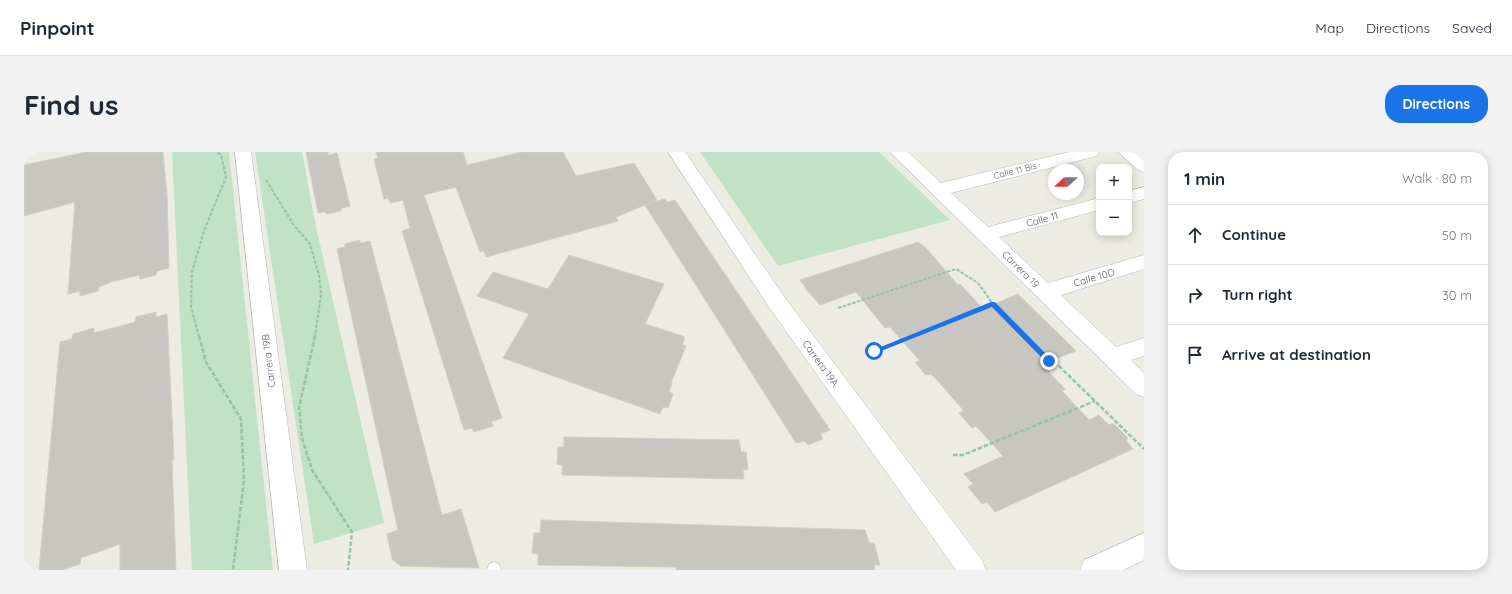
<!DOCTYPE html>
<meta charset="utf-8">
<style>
:root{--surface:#fff;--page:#f2f2f3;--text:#1f2937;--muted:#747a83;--line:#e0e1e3;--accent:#1a73e8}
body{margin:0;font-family:Quicksand,sans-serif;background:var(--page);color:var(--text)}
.controls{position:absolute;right:12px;top:12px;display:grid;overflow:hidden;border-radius:8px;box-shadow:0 2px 10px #0003}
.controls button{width:36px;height:36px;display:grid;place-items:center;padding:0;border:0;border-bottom:1px solid var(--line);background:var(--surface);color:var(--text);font:20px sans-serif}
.compass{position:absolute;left:1024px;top:12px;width:36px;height:36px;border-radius:50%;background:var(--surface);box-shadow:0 2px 10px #0003;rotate:248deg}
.stop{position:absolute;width:12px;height:12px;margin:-9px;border:3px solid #1a73e8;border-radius:50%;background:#fff}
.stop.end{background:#1a73e8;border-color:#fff;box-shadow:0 1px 4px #0008}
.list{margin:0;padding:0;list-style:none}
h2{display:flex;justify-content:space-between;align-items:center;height:52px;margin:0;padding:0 16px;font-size:17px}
h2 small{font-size:13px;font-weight:400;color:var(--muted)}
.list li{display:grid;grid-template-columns:26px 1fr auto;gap:12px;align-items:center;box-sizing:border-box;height:60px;padding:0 16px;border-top:1px solid var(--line)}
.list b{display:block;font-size:15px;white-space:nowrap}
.list em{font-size:13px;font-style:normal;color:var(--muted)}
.icon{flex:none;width:22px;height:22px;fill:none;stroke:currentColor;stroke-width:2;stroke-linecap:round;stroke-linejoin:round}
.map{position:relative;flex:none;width:1120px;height:418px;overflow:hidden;border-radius:16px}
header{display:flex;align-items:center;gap:24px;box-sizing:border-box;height:56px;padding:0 20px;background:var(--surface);border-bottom:1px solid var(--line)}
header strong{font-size:19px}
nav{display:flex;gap:22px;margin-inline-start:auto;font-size:14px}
.intro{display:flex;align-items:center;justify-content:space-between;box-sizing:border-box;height:96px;padding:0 24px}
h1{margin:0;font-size:28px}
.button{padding:10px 18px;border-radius:16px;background:var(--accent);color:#fff;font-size:14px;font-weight:700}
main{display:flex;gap:24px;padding:0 24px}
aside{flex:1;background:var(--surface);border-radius:16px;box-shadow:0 2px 10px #0003}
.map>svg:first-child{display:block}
.green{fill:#c1e2c5}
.building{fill:#c8c6c0;stroke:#d1cec2}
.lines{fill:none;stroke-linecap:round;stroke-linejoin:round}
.lane-casing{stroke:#b5b8bc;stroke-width:1}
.street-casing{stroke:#b5b8bc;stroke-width:1}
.secondary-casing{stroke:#b7b9be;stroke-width:1}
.path-far1{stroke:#99c0a9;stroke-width:2;stroke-dasharray:3.5 1.5;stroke-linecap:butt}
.path{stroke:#99c0a9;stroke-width:2.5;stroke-dasharray:4.5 2;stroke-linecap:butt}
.lane{fill:#fff;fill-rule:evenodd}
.street{fill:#fff;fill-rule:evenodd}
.secondary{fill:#fff;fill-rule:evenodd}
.route{fill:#1a73e8}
.labels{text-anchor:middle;stroke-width:3;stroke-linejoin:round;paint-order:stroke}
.far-street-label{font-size:9px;fill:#5b5e62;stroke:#fff}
.street-label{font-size:10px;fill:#5b5e62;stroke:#fff}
</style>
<header>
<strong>Pinpoint</strong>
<nav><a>Map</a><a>Directions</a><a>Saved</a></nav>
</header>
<div class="intro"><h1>Find us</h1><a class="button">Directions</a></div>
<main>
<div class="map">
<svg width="1120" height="418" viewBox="0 0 1120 418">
<rect width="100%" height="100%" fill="#edece3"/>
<g class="green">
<polygon points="148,0 205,0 249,418 168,418"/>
<polygon points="231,0 278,0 292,75 360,371 290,392"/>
<polygon points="676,0 855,0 926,68 754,114"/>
</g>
<g class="building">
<polygon points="63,0 139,0 143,43 145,116 133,119 132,123 116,127 115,123 87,130 75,135 74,139 56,144 56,139 44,142 51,50 0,64 0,13"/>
<polygon points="282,0 304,0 304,3 313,1 326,54 317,56 317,59 303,62 301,60 294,61"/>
<polygon points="352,0 439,0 443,13 498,0 539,0 552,24 610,11 633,48 624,51 641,47 643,50 651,48 806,278 796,282 799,287 784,293 780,289 772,291 621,53 592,65 594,69 462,105 460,99 456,100 432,35 400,43 478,266 467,270 469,274 450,280 448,276 440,278 378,79 386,76 379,48 366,51 364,46 360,47 350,7 354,6"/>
<polygon points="336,88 336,91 346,89 418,363 437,357 455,416 376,414 368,407 363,382 374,378 313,97 321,95 321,92"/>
<polygon points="894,90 902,96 934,133 936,132 959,157 994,142 1052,199 1017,212 1041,237 1038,239 1065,268 1075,263 1085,273 1089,271 1104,286 1102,288 1109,297 971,360 963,350 958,352 944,335 949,332 940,322 979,304 952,274 948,276 935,261 940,259 914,229 907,222 902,223 891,210 896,209 888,200 866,175 861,176 832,140 796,153 781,136 782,136 776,128"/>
<polygon points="545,103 640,132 621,172 661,185 658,193 662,194 647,231 648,231 645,240 649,242 644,256 639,255 636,262 479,206 505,162 453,144 469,120 524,137"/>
<polygon points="132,160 132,165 143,162 150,307 148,308 152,418 96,418 96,392 57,406 56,412 39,418 15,418 36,190 48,187 49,182 70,176 69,181 93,175 111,170 112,165"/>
<polygon points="540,285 715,288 717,300 722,300 724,317 719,318 720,327 538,323 538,313 533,312 534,295 540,295"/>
<polygon points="517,368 841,378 845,391 850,391 856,413 850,413 851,418 652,418 652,415 514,413 514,402 508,401 510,381 516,381"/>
</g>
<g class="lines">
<defs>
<polygon id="lane" points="470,410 475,412 477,418 463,418 465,412"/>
<g id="street">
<polygon points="866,0 884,0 917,31 1045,0 1075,0 1073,4 927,41 964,75 1075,46 1075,58 975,85 1024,131 1120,103 1120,117 1037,143 1092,195 1120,186 1120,204 1107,208 1120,221 1120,245 1112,242"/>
<polygon points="1094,0 1113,0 1120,5 1120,20 1114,18"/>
<polygon points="1120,35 1120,47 1105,51 1105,39"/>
<polygon points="1120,381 1120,408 1099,418 1056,418 1060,408"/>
</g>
<g id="secondary">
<polygon points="211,0 227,0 283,418 255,418"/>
<polygon points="644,0 661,0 759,143 958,408 962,418 932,418 745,155"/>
</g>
</defs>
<use href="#lane" class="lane-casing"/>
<use href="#street" class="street-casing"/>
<use href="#secondary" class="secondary-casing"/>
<g class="path-far1">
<polyline points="242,28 269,72 286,92 295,123 297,142 291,185"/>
<polyline points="814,156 932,117 954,131 969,152 1002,185"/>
<polyline points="175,185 167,155 168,120 180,79 202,25 197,3 193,0"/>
<polyline points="885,185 969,152"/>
</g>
<g class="path">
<polyline points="175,184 182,210 217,267 220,328 209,418"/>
<polyline points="291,184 275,256 278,286 288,318 328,380 324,418"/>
<polyline points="1001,184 1025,209 1035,214 1120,297"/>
<polyline points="850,199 888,184"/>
<polyline points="929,303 939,303 1071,249"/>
</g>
<use href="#lane" class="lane"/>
<use href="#street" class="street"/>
<use href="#secondary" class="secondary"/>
</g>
<polygon class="route" points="967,150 971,150 1027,207 1027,211 1023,211 968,155 852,201 848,201 847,199"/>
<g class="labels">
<g class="far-street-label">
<text transform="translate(991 19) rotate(-14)" y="3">Calle 11 Bis</text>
</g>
<g class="street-label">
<text transform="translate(1018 67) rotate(-15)" y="4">Calle 11</text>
<text transform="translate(997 117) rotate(45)" y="4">Carrera 19</text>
<text transform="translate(1070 125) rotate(-16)" y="4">Calle 10D</text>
<text transform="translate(244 209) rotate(-97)" y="4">Carrera 19B</text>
<text transform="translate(797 211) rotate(54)" y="4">Carrera 19A</text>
</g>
</g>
</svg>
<div class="controls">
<button>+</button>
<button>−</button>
</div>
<svg class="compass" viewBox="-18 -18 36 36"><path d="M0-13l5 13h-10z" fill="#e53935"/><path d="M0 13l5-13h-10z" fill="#747a83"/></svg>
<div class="stop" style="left:850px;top:199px"></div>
<div class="stop end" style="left:1025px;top:209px"></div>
</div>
<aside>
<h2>1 min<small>Walk · 80 m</small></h2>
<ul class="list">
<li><svg class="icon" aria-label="ahead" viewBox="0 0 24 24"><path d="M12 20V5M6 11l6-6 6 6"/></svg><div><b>Continue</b></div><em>50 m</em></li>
<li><svg class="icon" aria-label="right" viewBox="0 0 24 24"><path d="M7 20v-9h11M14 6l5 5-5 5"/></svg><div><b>Turn right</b></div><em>30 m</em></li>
<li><svg class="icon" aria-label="arrive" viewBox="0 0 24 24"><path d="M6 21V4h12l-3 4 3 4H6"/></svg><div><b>Arrive at destination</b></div></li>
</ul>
</aside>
</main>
